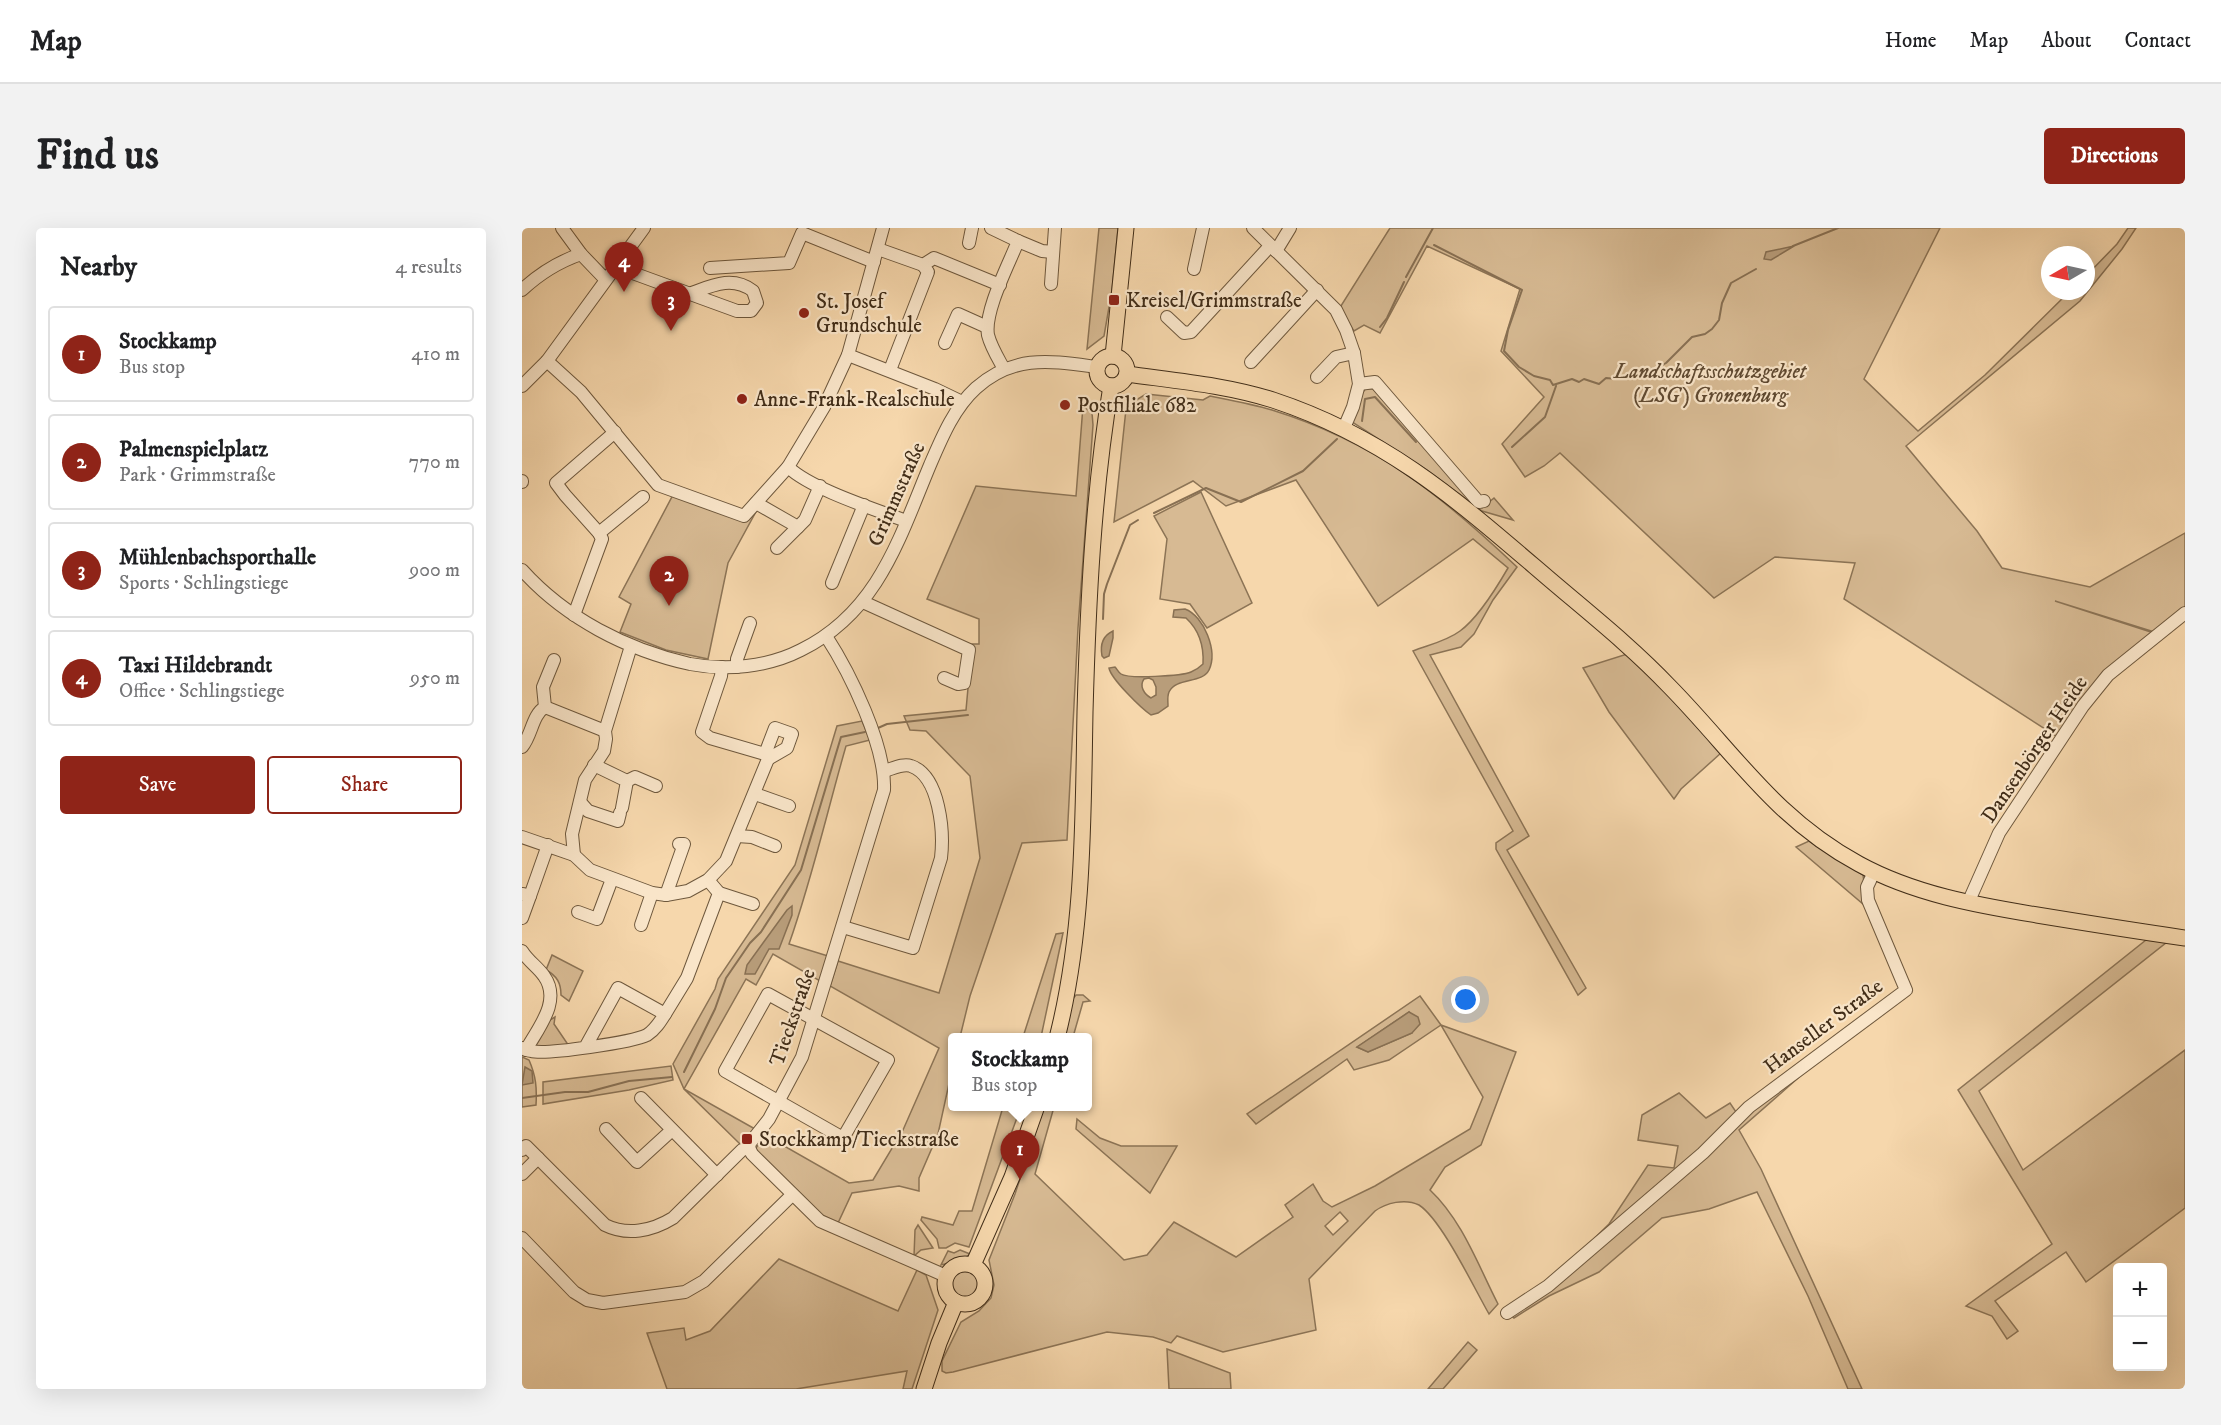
<!DOCTYPE html>
<meta charset="utf-8">
<style>
:root{--surface:#fff;--page:#f2f2f2;--text:#202124;--muted:#757577;--line:#e0e0e0;--accent:#8f2418}
body{margin:0;font-family:"IM FELL DW Pica",serif;background:var(--page);color:var(--text)}
.controls{position:absolute;right:18px;bottom:18px;display:grid;overflow:hidden;border-radius:6px;box-shadow:0 6px 24px #0002}
.controls button{width:54px;height:54px;display:grid;place-items:center;padding:0;border:0;border-bottom:2px solid var(--line);background:var(--surface);color:var(--text);font:30px sans-serif}
.compass{position:absolute;left:1519px;top:18px;width:54px;height:54px;border-radius:50%;background:var(--surface);box-shadow:0 6px 24px #0002;rotate:261deg}
.you{position:absolute;left:944px;top:772px;width:21px;height:21px;margin:-15px;border:4px solid #fff;border-radius:50%;background:#1a73e8;box-shadow:0 0 0 9px #1a73e833}
.badge{display:grid;place-items:center;width:39px;height:39px;border-radius:50%;background:var(--accent);color:#fff;font-size:20px;font-weight:700}
.pin{position:absolute;translate:-50% -50px;filter:drop-shadow(0 2px 3px #0008)}
.pin::after{content:'';position:absolute;top:32px;width:21px;height:18px;background:inherit;clip-path:polygon(0 0,100% 0,50% 100%)}
.popup{position:absolute;left:426px;top:805px;width:144px;height:78px;box-sizing:border-box;display:grid;place-content:center;border-radius:6px;background:var(--surface);filter:drop-shadow(0 2px 4px #0005);font-size:20px;white-space:nowrap;color:var(--muted)}
.popup b{font-size:22px;color:var(--text)}
.popup::after{content:'';position:absolute;left:50%;top:100%;margin-left:-12px;border:12px solid transparent;border-top-color:var(--surface)}
.list{margin:0;padding:0;list-style:none}
h2{display:flex;justify-content:space-between;align-items:center;height:78px;margin:0;padding:0 24px;font-size:26px}
h2 small{font-size:20px;font-weight:400;color:var(--muted)}
.list li{display:grid;grid-template-columns:39px 1fr auto;gap:18px;align-items:center;box-sizing:border-box;height:96px;margin:0 12px 12px;padding:0 12px;border:2px solid var(--line);border-radius:6px}
.list b{display:block;font-size:22px;white-space:nowrap}
.list p{margin:0;font-size:20px;white-space:nowrap;color:var(--muted)}
.list em{font-size:20px;font-style:normal;color:var(--muted)}
.actions{display:flex;gap:12px;padding:18px 24px}
.actions a{flex:1;padding:14px 0;border:2px solid var(--accent);border-radius:6px;text-align:center;font-size:21px;color:var(--accent)}
.actions .main{background:var(--accent);color:#fff}
.map{position:relative;flex:none;width:1663px;height:1161px;overflow:hidden;border-radius:6px}
header{display:flex;align-items:center;gap:36px;box-sizing:border-box;height:84px;padding:0 30px;background:var(--surface);border-bottom:2px solid var(--line)}
header strong{font-size:28px}
nav{display:flex;gap:33px;margin-inline-start:auto;font-size:21px}
.intro{display:flex;align-items:center;justify-content:space-between;box-sizing:border-box;height:144px;padding:0 36px}
h1{margin:0;font-size:42px}
.button{padding:15px 27px;border-radius:6px;background:var(--accent);color:#fff;font-size:21px;font-weight:700}
main{display:flex;gap:36px;padding:0 36px}
aside{flex:1;background:var(--surface);border-radius:6px;box-shadow:0 6px 24px #0002}
.map>svg:first-child{display:block}
.green{fill:#d7ba93;stroke:#8c7456;stroke-width:1.5;fill-rule:evenodd}
.water{fill:#b89d7a;stroke:#887053;stroke-width:1.5;fill-rule:evenodd}
.lines{fill:none;stroke-linecap:round;stroke-linejoin:round}
.stream{stroke:#887053;stroke-width:2}
.minor-casing{stroke:#6e583d;stroke-width:14}
.major-casing{stroke:#412d18;stroke-width:17}
.minor{stroke:#f9e5c9;stroke-width:12}
.major{stroke:#f6d7ac;stroke-width:15}
.poi-dot{fill:#8f2418;stroke:#f9e5c9;stroke-width:2}
.labels{text-anchor:middle;stroke-width:4.5;stroke-linejoin:round;paint-order:stroke}
.poi-label{font-size:21px;fill:#412d18;stroke:#f9e5c9;text-anchor:start}
.park-label{font-size:21px;font-style:italic;fill:#5f4931;stroke:#f9e5c9}
.street-label{font-size:21px;fill:#412d18;stroke:#f9e5c9}
</style>
<header>
<strong>Map</strong>
<nav><a>Home</a><a>Map</a><a>About</a><a>Contact</a></nav>
</header>
<div class="intro"><h1>Find us</h1><a class="button">Directions</a></div>
<main>
<aside>
<h2>Nearby<small>4 results</small></h2>
<ul class="list">
<li><span class="badge">1</span><div><b>Stockkamp</b><p>Bus stop</p></div><em>410 m</em></li>
<li><span class="badge">2</span><div><b>Palmenspielplatz</b><p>Park · Grimmstraße</p></div><em>770 m</em></li>
<li><span class="badge">3</span><div><b>Mühlenbachsporthalle</b><p>Sports · Schlingstiege</p></div><em>900 m</em></li>
<li><span class="badge">4</span><div><b>Taxi Hildebrandt</b><p>Office · Schlingstiege</p></div><em>950 m</em></li>
</ul>
<div class="actions"><a class="main">Save</a><a>Share</a></div>
</aside>
<div class="map">
<svg width="1663" height="1161" viewBox="0 0 1663 1161">
<rect width="100%" height="100%" fill="#f6d7ac"/>
<filter id="stains"><feTurbulence type="fractalNoise" baseFrequency=".00333" numOctaves="4"/><feColorMatrix values="0 0 0 0 .2 0 0 0 0 .09 0 0 0 0 .02 0 0 0 .5 -.17"/></filter>
<radialGradient id="worn" r=".72"><stop offset=".6" stop-color="#630" stop-opacity="0"/><stop offset="1" stop-color="#630" stop-opacity=".3"/></radialGradient>
<g class="green">
<polygon points="577,0 596,0 590,62 582,108 565,121"/>
<polygon points="868,0 1418,0 1342,151 1396,203 1463,147 1548,63 1564,63 1564,48 1595,16 1606,0 1614,0 1600,21 1558,73 1384,218 1455,303 1480,340 1568,359 1663,305 1663,389 1642,407 1533,373 1635,406 1586,447 1537,510 1322,371 1333,335 1253,329 1192,370 1038,225 1022,238 1003,249 980,216 1022,169 979,123 998,61 905,18 858,105 842,97 832,103 817,81"/>
<polygon points="844,160 851,161 960,280 972,270 991,292 960,283 905,242 830,194 839,167"/>
<path d="M624 166 681 172 688 168C708 172 730 176 750 182 853 214 918 266 995 339L971 372 952 406 939 419 908 427 1007 608 985 622 1064 760 1056 767 974 621V615L991 603 891 423C906 417 925 413 938 403 956 390 975 359 986 340L951 311 856 378 774 252 704 278 671 253 592 294 604 181 614 172Z"/>
<polygon points="561,178 570,185 571,197 556,400 545,612 500,615 448,768 438,809 430,810 430,842 416,906 397,950 397,963 377,958 330,965 316,995 294,984 236,926 234,920 243,907 327,955 351,952 381,902 417,820 308,758 316,733 417,765 458,630 448,548 404,503 388,502 382,488 444,482 450,416 457,416 457,391 405,371 454,258 554,268"/>
<polygon points="679,264 730,375 685,400 668,376 638,371 645,311 632,288"/>
<polygon points="152,265 218,290 236,280 206,335 186,431 144,422 98,404 109,376 97,369"/>
<polygon points="1105,426 1144,464 1199,525 1159,561 1152,571 1087,484 1061,440"/>
<path d="M340 493 348 512 324 518C305 584 290 651 267 716L306 728 298 753 251 726 234 757 224 751 162 861 233 901 218 916 162 861 151 836 193 761 196 751 273 637 315 498Z"/>
<polygon points="1287,613 1341,647 1344,669 1341,676 1274,619"/>
<polygon points="541,705 519,809 501,809 534,706"/>
<polygon points="1624,712 1645,714 1457,863 1501,942 1663,822 1663,980 1564,1054 1544,1024 1473,1073 1496,1103 1485,1111 1470,1088 1444,1078 1530,1016 1436,862"/>
<path d="M30 727 61 743 47 773 39 767C39 755 35 748 24 742Z"/>
<polygon points="554,767 561,767 568,773 561,774 551,809 541,810 549,773"/>
<path d="M898 768 919 797 994 824 959 917 923 939 908 962C940 992 956 1037 976 1076L967 1086C952 1060 920 992 897 977 883 970 864 975 853 983L787 1051 794 1102 701 1124 655 1108 649 1115 631 1109 585 1104 431 1144 424 1145 420 1143V1133L439 1094 457 1083 469 1070 472 1057 467 1032 493 966 522 879H532L513 946 602 1032 625 1027 652 994 714 1029 771 989 763 977 791 956 801 973 810 979 853 958 948 901 961 869 919 797 867 832 832 842 825 831 734 896 725 886ZM887 784 890 805 846 824 835 819ZM818 984 826 993 811 1007 803 998Z"/>
<polygon points="33,789 32,796 47,818 12,821 21,796"/>
<path d="M0 829 7 832C14 848 15 860 14 877L0 879Z"/>
<polygon points="149,838 151,852 107,862 21,876 21,854"/>
<polygon points="1284,843 1217,902 1239,941 1340,1161 1326,1161 1286,1068 1235,964 1187,981 1140,990 1077,1044 1027,1068 992,1090 987,1086 1039,1043 1087,996 1126,937 1152,940 1156,918 1116,912 1120,887 1157,865 1184,890 1208,875 1214,884"/>
<polygon points="481,879 499,879 447,1019 433,1015 424,1020 417,1020 415,1011 399,992 400,989 431,997 437,983 450,983"/>
<polygon points="555,891 578,910 599,918 655,918 628,965 554,901"/>
<polygon points="396,997 411,1020 399,1022 392,1028 393,1002"/>
<polygon points="438,1022 448,1026 440,1032 419,1037 426,1023 432,1025"/>
<polygon points="257,1031 376,1083 395,1042 404,1047 416,1082 390,1161 381,1161 385,1143 274,1161 145,1161 125,1105 162,1100 164,1112 188,1103"/>
<circle cx="443" cy="1056" r="15"/>
<polygon points="946,1114 955,1122 921,1161 906,1161"/>
<polygon points="645,1121 708,1145 709,1161 647,1161"/>
</g>
<g class="water">
<polygon points="1272,18 1249,32 1242,31 1244,24"/>
<path d="M663 381C682 388 696 423 687 442 680 456 654 449 647 464 645 469 646 473 646 478L636 485 629 487C619 480 589 451 587 440L593 439C595 441 596 444 599 446 606 451 660 448 669 444 674 442 677 440 681 436 682 419 677 402 664 390L651 389 652 382ZM627 450 631 452 634 459V467L629 470C622 466 617 458 622 451Z"/>
<path d="M591 403V410L587 428 582 430 580 428C578 417 580 408 591 403Z"/>
<polygon points="270,678 270,687 257,721 247,721 233,746 223,746 225,737 265,682"/>
<polygon points="887,784 896,789 898,796 890,805 846,824 835,819"/>
<polygon points="3,839 10,843 11,855 0,857"/>
</g>
<g class="lines">
<g class="stream">
<polyline points="912,17 1000,62 986,102 982,123 997,139 1012,148 1028,152 1031,157 1050,151 1057,154 1062,151 1077,156 1084,150 1095,151 1121,142 1135,140 1144,135 1170,109 1183,106 1190,101 1197,92 1200,75 1209,55 1234,41"/>
<polyline points="1271,18 1316,0"/>
<polyline points="884,49 911,0"/>
<polyline points="858,99 865,90 882,54"/>
<polyline points="840,193 843,171 853,169 894,214"/>
<polyline points="990,219 1023,189 1034,158"/>
<polyline points="632,285 684,260 719,274 781,243 815,211"/>
<polyline points="581,391 582,366 585,356 608,297 616,292"/>
<polyline points="356,500 365,496 446,487"/>
<polyline points="162,844 193,781 204,750 228,715 239,704 279,642 319,509 343,504"/>
<polyline points="0,870 43,864 66,864 107,853 150,849"/>
</g>
<defs>
<g id="minor">
<polyline points="40,0 59,26 83,51"/>
<path d="M469 0 496 13C487 36 462 83 466 107 469 119 476 130 482 141"/>
<polyline points="731,0 814,82 824,102 832,125 837,156 831,179 822,200"/>
<polyline points="496,13 520,23 531,24"/>
<polyline points="447,15 450,0"/>
<polyline points="356,21 401,37 412,30 478,57"/>
<polyline points="754,23 768,0"/>
<path d="M94 36 108 44 215 83H229L235 75 231 63C210 47 189 58 167 66"/>
<polyline points="188,40 267,35 280,5 352,34"/>
<polyline points="672,41 681,0"/>
<polyline points="529,56 533,0"/>
<path d="M0 62C18 45 36 34 59 26"/>
<polyline points="645,89 662,105 669,104 748,18"/>
<polyline points="423,115 436,86 465,99"/>
<polyline points="326,127 413,161 440,174"/>
<polyline points="25,133 59,164 136,257 222,288 266,239 302,179 326,127 361,0"/>
<polyline points="729,134 795,62"/>
<polyline points="368,142 406,44 401,37"/>
<polyline points="795,149 814,129 832,125"/>
<polyline points="837,156 853,154 954,271 957,274 962,273"/>
<polyline points="0,158 25,133 122,0"/>
<path d="M266 239C289 261 352 281 384 293"/>
<polyline points="0,253 0,254"/>
<polyline points="234,275 276,299"/>
<polyline points="77,305 121,269"/>
<polyline points="255,320 283,292 298,258"/>
<path d="M0 342C43 390 105 422 168 436 204 443 246 439 279 422 356 384 377 311 408 237 420 209 432 180 454 160 492 126 529 133 575 139"/>
<polyline points="310,355 342,277"/>
<polyline points="341,374 447,422 442,455 436,456 422,450"/>
<polyline points="52,387 80,311 77,305 43,267 34,255 93,204"/>
<polyline points="215,439 215,431 228,395"/>
<polyline points="23,479 83,503"/>
<path d="M0 519C10 507 10 487 23 479L21 459 32 432"/>
<polyline points="243,526 253,500 270,506 265,520 246,531"/>
<polyline points="72,537 105,553 100,580"/>
<polyline points="105,553 113,549 134,558"/>
<polyline points="233,566 267,578"/>
<polyline points="58,574 66,583 96,593 98,585"/>
<polyline points="215,608 230,609 253,618"/>
<polyline points="0,609 52,627 68,642 130,665 144,667 166,663 186,652 204,633 246,531 243,526 188,510 180,504 199,448 200,439"/>
<polyline points="52,627 50,606 63,552 82,523 84,511 83,503 109,418"/>
<polyline points="197,665 231,676"/>
<polyline points="144,667 162,616 157,616"/>
<polyline points="8,668 26,617"/>
<polyline points="1446,675 1477,605 1561,478 1586,447 1663,385"/>
<polyline points="56,684 75,691 90,651"/>
<polyline points="0,690 8,668 1,666"/>
<polyline points="119,697 130,665"/>
<path d="M321 699 391 720 419 630C422 604 418 548 389 538 381 535 370 541 362 543"/>
<path d="M0 723C6 733 16 739 22 748 40 773 16 800 4 822"/>
<polygon points="246,766 366,832 321,910 203,843"/>
<polyline points="143,786 165,750 197,665 186,652"/>
<path d="M0 820C3 821 6 823 9 823 25 827 111 814 125 807 133 802 138 794 143 786L96 760 64 818"/>
<polyline points="119,870 195,947"/>
<polyline points="84,901 115,934 150,902"/>
<path d="M227 920 228 915 247 891 280 829 362 562C364 518 328 445 304 408"/>
<polyline points="227,920 230,926 298,993 424,1048"/>
<path d="M0 922 4 918 83 997C105 1008 130 1003 151 990L220 922 227 920"/>
<polyline points="0,946 16,930"/>
<polyline points="0,1010 52,1064 65,1072 81,1075 163,1064 182,1053 270,967"/>
<polyline points="985,1085 1026,1058 1181,925 1227,879 1384,762 1346,672 1345,659 1352,644"/>
</g>
<g id="major">
<circle cx="590" cy="143" r="15"/>
<polyline points="591,128 604,0"/>
<path d="M605 146C655 153 703 157 751 172 866 210 937 274 1026 350 1067 385 1110 419 1147 458 1212 524 1252 590 1337 636 1392 666 1454 677 1515 687 1564 695 1614 703 1663 710"/>
<path d="M535 810C562 704 561 593 563 484 566 375 571 266 589 158"/>
<circle cx="443" cy="1056" r="20"/>
<polyline points="451,1037 490,949 515,878"/>
<polyline points="402,1161 417,1115 434,1074"/>
</g>
</defs>
<use href="#minor" class="minor-casing"/>
<use href="#major" class="major-casing"/>
<use href="#minor" class="minor"/>
<use href="#major" class="major"/>
</g>
<g class="poi-dot">
<rect x="586" y="66" width="12" height="12" rx="3"/>
<circle cx="282" cy="85" r="6"/>
<circle cx="220" cy="171" r="6"/>
<circle cx="543" cy="177" r="6"/>
<rect x="219" y="905" width="12" height="12" rx="3"/>
</g>
<g class="labels">
<g class="poi-label">
<text x="604" y="79">Kreisel/Grimmstraße</text>
<text x="294" y="80">St. Josef<tspan x="294" dy="24">Grundschule</tspan></text>
<text x="232" y="178">Anne-Frank-Realschule</text>
<text x="555" y="184">Postfiliale 682</text>
<text x="237" y="918">Stockkamp/Tieckstraße</text>
</g>
<g class="park-label">
<text x="1188" y="150">Landschaftsschutzgebiet<tspan x="1188" dy="24">(LSG) Gronenburg</tspan></text>
</g>
<g class="street-label">
<text transform="translate(374 266) rotate(-66)" y="7">Grimmstraße</text>
<text transform="translate(1512 521) rotate(-56)" y="7">Dansenbörger Heide</text>
<text transform="translate(270 789) rotate(-71)" y="7">Tieckstraße</text>
<text transform="translate(1301 798) rotate(-37)" y="7">Hanseller Straße</text>
</g>
</g>
<rect width="100%" height="100%" filter="url(#stains)"/>
<rect width="100%" height="100%" fill="url(#worn)"/>
</svg>
<div class="controls">
<button>+</button>
<button>−</button>
</div>
<svg class="compass" viewBox="-18 -18 36 36"><path d="M0-13l5 13h-10z" fill="#e53935"/><path d="M0 13l5-13h-10z" fill="#757577"/></svg>
<div class="you"></div>
<div class="pin badge" style="left:498px;top:952px">1</div>
<div class="popup"><b>Stockkamp</b>Bus stop</div>
<div class="pin badge" style="left:147px;top:378px">2</div>
<div class="pin badge" style="left:149px;top:103px">3</div>
<div class="pin badge" style="left:102px;top:64px">4</div>
</div>
</main>
